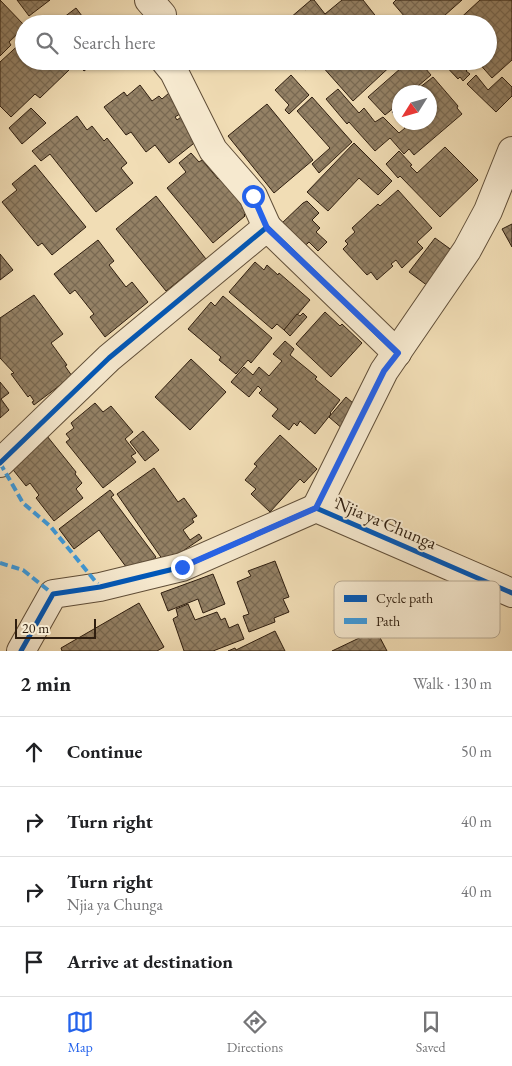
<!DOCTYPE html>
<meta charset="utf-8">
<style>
:root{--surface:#fff;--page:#f6f6f6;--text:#202124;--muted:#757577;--line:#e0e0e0;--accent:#2563eb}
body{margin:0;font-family:"EB Garamond",serif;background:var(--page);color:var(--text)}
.compass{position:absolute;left:392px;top:85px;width:45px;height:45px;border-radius:50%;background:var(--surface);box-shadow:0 1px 4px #0004;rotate:233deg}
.scale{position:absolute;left:15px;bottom:12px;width:81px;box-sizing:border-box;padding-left:5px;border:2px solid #2f1e0f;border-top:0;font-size:14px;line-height:18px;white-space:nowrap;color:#2f1e0f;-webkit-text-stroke:4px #f6e9cf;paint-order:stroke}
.stop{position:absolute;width:15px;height:15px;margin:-11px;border:4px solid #2563eb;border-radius:50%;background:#fff}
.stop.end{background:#2563eb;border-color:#fff;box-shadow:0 1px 5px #0008}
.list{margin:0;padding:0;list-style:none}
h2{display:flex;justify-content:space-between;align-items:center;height:65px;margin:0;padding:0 20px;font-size:21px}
h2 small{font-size:16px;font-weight:400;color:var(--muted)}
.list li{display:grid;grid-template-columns:32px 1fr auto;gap:15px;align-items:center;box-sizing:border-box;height:70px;padding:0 20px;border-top:1px solid var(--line)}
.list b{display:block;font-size:19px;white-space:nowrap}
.list p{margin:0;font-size:16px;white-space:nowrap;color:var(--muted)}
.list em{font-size:16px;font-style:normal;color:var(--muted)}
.icon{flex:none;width:28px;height:28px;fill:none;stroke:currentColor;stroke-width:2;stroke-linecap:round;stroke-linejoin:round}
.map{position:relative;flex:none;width:512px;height:651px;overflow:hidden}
.search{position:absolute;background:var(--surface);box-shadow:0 1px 4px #0004;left:15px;right:15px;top:15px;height:55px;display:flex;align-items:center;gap:12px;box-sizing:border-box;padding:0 18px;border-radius:28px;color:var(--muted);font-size:19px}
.sheet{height:345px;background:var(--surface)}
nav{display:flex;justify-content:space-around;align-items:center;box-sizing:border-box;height:70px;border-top:1px solid var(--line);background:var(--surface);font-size:14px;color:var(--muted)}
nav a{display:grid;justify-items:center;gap:2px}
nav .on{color:var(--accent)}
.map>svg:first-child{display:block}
.building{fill:url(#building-cross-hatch);stroke:#2f1e0f}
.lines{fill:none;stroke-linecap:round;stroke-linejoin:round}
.minor-casing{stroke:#604e38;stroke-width:30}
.minor{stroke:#f6e9cf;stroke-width:28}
.quiet{stroke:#3d9bde;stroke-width:4;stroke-dasharray:8 4;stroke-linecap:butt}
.cycleway-casing{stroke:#f6e9cf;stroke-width:8}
.cycleway{stroke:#0057b8;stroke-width:5}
.route{stroke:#2563eb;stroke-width:6}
.labels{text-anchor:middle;stroke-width:4;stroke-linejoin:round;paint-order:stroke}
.street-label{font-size:18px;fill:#2f1e0f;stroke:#f6e9cf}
.key{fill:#f6e9cf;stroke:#baac95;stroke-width:1}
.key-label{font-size:14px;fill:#2f1e0f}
</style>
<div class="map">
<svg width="512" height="651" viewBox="0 0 512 651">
<defs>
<pattern id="building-cross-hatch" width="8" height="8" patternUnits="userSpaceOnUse" patternTransform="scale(1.25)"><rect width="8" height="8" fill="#948165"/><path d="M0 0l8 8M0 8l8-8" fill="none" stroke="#796952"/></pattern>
</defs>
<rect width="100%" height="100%" fill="#f1ddb5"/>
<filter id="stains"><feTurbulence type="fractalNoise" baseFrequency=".004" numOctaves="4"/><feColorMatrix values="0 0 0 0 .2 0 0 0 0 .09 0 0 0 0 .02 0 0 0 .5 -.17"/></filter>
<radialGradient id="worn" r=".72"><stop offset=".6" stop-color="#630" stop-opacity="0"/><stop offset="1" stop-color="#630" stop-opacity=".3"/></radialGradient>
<g class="building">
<polygon points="0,0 24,25 24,28 9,42 11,45 0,56"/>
<polygon points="17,0 50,0 29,16"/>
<polygon points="311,0 314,0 325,14 342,0 363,0 382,24 295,24 290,18"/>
<polygon points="396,0 462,0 435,24 424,24 418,17 411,24 393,3"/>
<polygon points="480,0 512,0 512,60 492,78 477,61 488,61 488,24 454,24"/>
<polygon points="76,8 88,24 55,24"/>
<polygon points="24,40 24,61 63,61 70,69 40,98 35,94 11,117 0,106 0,62"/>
<polygon points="76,61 97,61 84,71"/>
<polygon points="298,61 316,61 305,70"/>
<polygon points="325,61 357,61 355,63 359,67 365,61 396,61 353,101 321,65"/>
<polygon points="409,61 419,61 431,75 411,92 400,92 400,103 385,115 368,97"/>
<polygon points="441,61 464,61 470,67 466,71 470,74 463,81 460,77 458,79"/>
<polygon points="291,75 309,95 289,114 285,110 289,105 275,90"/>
<polygon points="476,75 488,90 502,77 512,87 512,96 496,112 467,84"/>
<polygon points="433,77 458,106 457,108 462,114 414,155 409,149 404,154 390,138 375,151 349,122 347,124 326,99 338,89 359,113 364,108 375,122 383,117 399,133 405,128 400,122 430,122 430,92 414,92"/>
<polygon points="140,85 152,101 159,96 162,99 169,93 183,112 175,117 177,120 181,117 198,140 169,163 155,145 146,152 131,132 126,135 104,107 124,92 127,96"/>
<polygon points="312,97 352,142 319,173 312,164 330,148 297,111"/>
<polygon points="267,104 313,160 274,193 228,136"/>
<polygon points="400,105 400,121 392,112"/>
<polygon points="31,108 46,123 22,144 9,128"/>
<polygon points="77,116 87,130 92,126 104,141 107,138 127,163 121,168 133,183 96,212 50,154 41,161 32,151"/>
<polygon points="354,143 392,181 378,195 359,178 328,211 307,192"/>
<polygon points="445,147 478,180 440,217 400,176 398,178 386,164 399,151 412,165 410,166 417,173"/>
<polygon points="191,153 199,162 202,160 218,179 220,177 247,212 244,215 245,216 213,243 167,188 186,172 179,163"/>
<polygon points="35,165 86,227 52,255 42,243 38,246 2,202 17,190 12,184"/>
<polygon points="398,190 432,228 417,242 423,248 402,268 396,260 391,264 393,266 377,280 371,272 367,275 343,249 348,244 345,241 355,232 352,228 378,204 380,206"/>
<polygon points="156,196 206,259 166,291 116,229"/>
<polygon points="307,201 319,213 312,220 320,228 316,232 327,242 318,251 309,242 304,247 281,224 303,203"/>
<polygon points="512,224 512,247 502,229"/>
<polygon points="435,238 453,251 428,286 409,272"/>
<polygon points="98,240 114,261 109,265 126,287 132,282 148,302 105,337 90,317 94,314 75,290 70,294 54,274"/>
<polygon points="0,254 13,270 0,280"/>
<polygon points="255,262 264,270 267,265 278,275 279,273 310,300 284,330 277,324 272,329 229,292"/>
<polygon points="34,295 63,334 51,343 67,365 65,366 72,376 34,405 32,402 34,401 30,395 28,397 11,374 14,373 0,358 0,318"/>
<polygon points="223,296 272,338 251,363 248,360 236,374 219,360 221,357 188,329 211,302 215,306"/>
<polygon points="325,312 340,326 342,324 362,343 331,377 296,344"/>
<polygon points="303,313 307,317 290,336 284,330 297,314 300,316"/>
<polygon points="285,341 294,349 290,355 317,377 315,379 340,400 330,413 331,414 315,434 300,421 297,426 294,423 289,430 272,416 278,409 259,393 262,390 258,386 249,397 231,382 244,367 253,375 259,367 269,376 282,361 273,354"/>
<polygon points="191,359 226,392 190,430 155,397"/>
<polygon points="0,382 9,393 1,399 9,410 0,418"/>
<polygon points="346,397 361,410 344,430 329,417"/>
<polygon points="95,403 103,412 111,406 133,432 125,439 136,453 131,456 136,462 103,488 66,442 70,439 66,434 74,428 71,423"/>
<polygon points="143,431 159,450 145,461 130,442"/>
<polygon points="280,435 317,469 304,483 300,479 270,512 251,494 256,489 245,480 257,466 254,464"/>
<polygon points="47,436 76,472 75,474 82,483 76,489 83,498 54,521 36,498 39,495 30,483 26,486 10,466"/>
<polygon points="154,468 178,502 184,498 197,516 192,519 194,522 183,530 190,540 199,534 202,538 165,563 117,494"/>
<polygon points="110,490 114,495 111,497 156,557 132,575 99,530 74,549 59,529"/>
<polygon points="275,561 289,597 283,599 289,612 274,618 275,622 249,632 243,616 249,614 237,582 251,576 248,571"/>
<polygon points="213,574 225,604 203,613 198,599 168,611 161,593"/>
<polygon points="139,603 164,647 157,651 62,651 61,648"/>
<polygon points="188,604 195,620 217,612 221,620 225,618 229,628 238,624 244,639 213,651 184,651 173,619 178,616 176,609"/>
<polygon points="376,630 387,651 332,651"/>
<polygon points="275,631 285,651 228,651 235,648 236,650"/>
</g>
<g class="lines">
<defs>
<g id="minor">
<polyline points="149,0 162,15 161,24"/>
<polyline points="165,61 174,72 213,150 253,196 267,227"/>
<polyline points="0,463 109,358 267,227 397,353"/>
<polyline points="316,508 384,371 467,250 488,211 512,151"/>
<polyline points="21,651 53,594 100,587 182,567 316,508 512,593"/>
</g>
</defs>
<use href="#minor" class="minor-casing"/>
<use href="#minor" class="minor"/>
<g class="quiet">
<polyline points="0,463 23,503 50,526 100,587"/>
<polyline points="0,563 23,570 53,594"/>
</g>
<defs>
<g id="cycleway">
<polyline points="0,463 109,358 267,227 397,353"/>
<polyline points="21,651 53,594 100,587 182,567 316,508 512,593"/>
</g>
</defs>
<use href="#cycleway" class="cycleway-casing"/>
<use href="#cycleway" class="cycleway"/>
</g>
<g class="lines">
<polyline class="route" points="182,567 316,508 384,371 398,353 267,228 253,196"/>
</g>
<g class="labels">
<g class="street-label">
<text transform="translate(386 523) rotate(23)" y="6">Njia ya Chunga</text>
</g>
</g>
<rect x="334" y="581" width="166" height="57" rx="8" class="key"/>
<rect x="344" y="595" width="23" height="7" fill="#0057b8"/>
<rect x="344" y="618" width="23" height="6" fill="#3d9bde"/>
<g class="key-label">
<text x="376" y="603">Cycle path</text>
<text x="376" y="626">Path</text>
</g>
<rect width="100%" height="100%" filter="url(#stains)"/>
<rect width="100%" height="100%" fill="url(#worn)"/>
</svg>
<svg class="compass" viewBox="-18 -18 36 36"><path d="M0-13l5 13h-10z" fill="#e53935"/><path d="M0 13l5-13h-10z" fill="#757577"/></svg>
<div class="scale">20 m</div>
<div class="stop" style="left:253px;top:196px"></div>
<div class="stop end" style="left:182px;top:567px"></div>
<div class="search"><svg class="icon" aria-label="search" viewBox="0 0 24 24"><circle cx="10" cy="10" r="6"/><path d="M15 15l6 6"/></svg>Search here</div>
</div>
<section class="sheet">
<h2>2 min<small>Walk · 130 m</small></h2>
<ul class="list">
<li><svg class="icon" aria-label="ahead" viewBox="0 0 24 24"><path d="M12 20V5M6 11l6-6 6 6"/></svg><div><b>Continue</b></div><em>50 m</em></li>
<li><svg class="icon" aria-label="right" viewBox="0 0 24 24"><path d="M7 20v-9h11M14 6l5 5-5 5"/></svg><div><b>Turn right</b></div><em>40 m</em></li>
<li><svg class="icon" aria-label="right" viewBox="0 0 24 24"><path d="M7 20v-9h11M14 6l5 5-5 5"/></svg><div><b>Turn right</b><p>Njia ya Chunga</p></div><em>40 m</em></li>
<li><svg class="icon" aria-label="arrive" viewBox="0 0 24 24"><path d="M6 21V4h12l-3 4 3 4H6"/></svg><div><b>Arrive at destination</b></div></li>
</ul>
</section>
<nav>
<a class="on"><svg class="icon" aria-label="map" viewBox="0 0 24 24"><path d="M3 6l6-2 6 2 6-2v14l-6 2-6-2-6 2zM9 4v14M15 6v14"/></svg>Map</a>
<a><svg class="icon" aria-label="directions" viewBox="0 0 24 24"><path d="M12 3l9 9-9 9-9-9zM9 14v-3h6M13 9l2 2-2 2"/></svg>Directions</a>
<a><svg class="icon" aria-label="saved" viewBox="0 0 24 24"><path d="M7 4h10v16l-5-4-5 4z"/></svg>Saved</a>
</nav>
